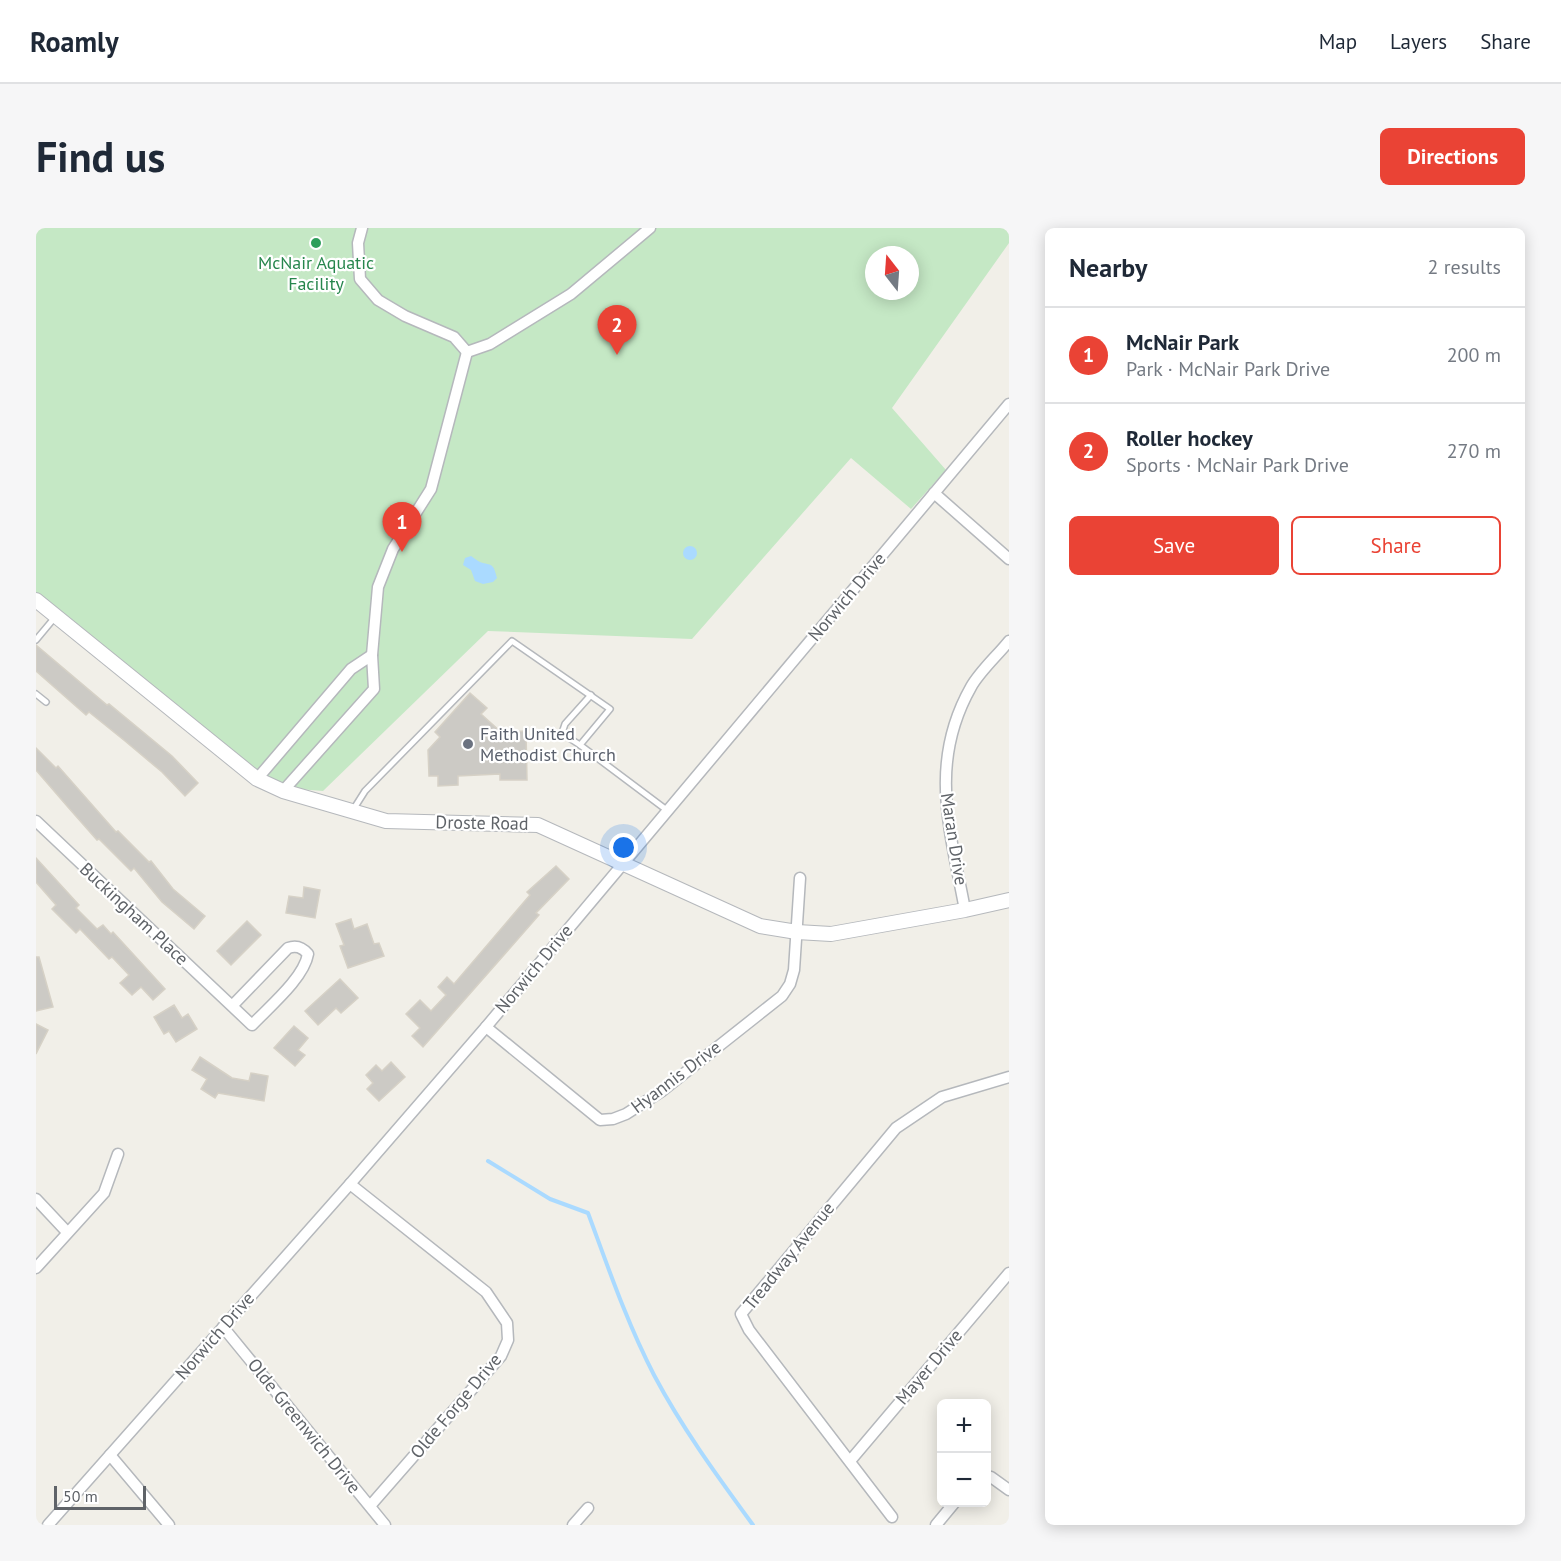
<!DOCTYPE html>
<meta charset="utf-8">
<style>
:root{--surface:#fff;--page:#f6f6f7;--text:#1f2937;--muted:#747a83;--line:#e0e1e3;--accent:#ea4335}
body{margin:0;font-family:"PT Sans",sans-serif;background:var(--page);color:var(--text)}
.controls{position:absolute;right:18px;bottom:18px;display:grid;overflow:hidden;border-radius:9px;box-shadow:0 3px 15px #0003}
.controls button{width:54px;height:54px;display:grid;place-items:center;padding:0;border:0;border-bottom:2px solid var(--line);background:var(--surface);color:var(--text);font:30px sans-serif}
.compass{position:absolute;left:829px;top:18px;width:54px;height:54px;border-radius:50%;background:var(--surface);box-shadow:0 3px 15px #0003;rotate:343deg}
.scale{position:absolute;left:18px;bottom:15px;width:92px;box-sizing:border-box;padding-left:6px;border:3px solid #5f6368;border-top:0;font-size:16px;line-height:21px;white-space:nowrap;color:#5f6368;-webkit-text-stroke:4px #fff;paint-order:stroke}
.you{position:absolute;left:588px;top:620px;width:21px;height:21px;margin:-15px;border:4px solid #fff;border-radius:50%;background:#1a73e8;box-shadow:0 0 0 9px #1a73e833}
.badge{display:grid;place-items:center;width:39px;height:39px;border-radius:50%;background:var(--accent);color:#fff;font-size:20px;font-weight:700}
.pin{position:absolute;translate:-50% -50px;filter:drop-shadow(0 2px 3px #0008)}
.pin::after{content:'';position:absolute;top:32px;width:21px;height:18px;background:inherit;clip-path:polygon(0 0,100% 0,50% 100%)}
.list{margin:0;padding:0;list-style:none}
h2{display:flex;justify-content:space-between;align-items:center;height:78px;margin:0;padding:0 24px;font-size:26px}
h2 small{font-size:20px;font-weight:400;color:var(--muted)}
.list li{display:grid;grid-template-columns:39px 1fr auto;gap:18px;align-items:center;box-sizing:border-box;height:96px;padding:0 24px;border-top:2px solid var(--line)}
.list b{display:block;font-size:22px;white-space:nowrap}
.list p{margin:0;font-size:20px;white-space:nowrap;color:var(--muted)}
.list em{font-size:20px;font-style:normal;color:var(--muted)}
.actions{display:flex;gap:12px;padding:18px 24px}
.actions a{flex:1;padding:14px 0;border:2px solid var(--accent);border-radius:9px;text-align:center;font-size:21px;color:var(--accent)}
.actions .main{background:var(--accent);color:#fff}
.map{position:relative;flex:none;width:973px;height:1297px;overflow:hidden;border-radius:9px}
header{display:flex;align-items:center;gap:36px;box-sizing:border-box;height:84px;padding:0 30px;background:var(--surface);border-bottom:2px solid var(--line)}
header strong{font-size:28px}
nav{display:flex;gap:33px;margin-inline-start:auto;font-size:21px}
.intro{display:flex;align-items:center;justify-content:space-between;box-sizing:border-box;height:144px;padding:0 36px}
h1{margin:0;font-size:42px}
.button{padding:15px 27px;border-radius:9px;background:var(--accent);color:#fff;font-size:21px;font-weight:700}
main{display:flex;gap:36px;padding:0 36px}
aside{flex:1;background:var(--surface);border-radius:9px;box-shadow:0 3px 15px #0003}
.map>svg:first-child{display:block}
.green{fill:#c5e8c5;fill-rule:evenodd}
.water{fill:#aadaff}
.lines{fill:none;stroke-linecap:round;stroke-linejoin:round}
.stream{stroke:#aadaff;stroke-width:4}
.building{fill:#cccac5;stroke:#d6d1c6;stroke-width:1.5}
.service-casing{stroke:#b5b8bc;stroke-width:8}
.minor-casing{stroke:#b5b8bc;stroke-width:13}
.tertiary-casing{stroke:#b5b8bc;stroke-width:16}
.service{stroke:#fff;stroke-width:5}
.minor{stroke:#fff;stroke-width:10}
.tertiary{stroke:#fff;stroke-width:14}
.leisure-dot{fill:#2e9e5b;stroke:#fff;stroke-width:2}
.worship-dot{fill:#6b7280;stroke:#fff;stroke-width:2}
.labels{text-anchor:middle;stroke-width:4.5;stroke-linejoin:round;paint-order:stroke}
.leisure-label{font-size:18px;fill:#27864d;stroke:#fff}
.street-label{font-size:18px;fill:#5f6368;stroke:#fff}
.worship-label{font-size:18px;fill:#5b616d;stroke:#fff;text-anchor:start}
</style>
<header>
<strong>Roamly</strong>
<nav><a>Map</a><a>Layers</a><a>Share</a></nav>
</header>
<div class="intro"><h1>Find us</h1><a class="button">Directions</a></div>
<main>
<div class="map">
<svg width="973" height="1297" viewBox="0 0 973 1297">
<rect width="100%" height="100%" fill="#f1efe8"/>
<path class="green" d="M0 0H973V15L856 180 910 242 875 281 815 230 656 411 452 403 287 563 237 559 0 368ZM838 27H874V63H838Z"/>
<g class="water">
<circle cx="654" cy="325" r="7"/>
<path d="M435 328C438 330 440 332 444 334 456 338 457 334 461 350L457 354 447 356 439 353 435 342 427 337 429 330Z"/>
</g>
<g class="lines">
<path class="stream" d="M452 933 514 971 552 985C572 1039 591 1095 618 1147 646 1200 682 1249 717 1297"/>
</g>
<g class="building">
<polygon points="0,417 71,477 73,476 136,528 162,555 149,568 126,544 89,513 53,484 50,487 0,443"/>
<polygon points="434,465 451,480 445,486 465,504 490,503 491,552 464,552 464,546 422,548 422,557 402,558 402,548 393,548 392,522 404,509 399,504"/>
<polygon points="0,520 20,540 22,538 80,604 82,603 113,634 115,633 137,661 169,688 158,701 126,674 98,640 95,643 63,611 61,612 31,578 0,542"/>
<polygon points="0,630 43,677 40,680 61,701 67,697 75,706 77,704 129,761 117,772 105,759 96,767 84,755 93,747 76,729 73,731 44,701 40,705 16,681 20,677 0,654"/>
<polygon points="520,638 533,651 500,685 503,687 387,819 376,808 384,800 370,786 384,772 395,783 410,767 402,759 411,749 418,756 494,667 491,664"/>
<polygon points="268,659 284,662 279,690 250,685 253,668 267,670"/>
<polygon points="315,691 318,701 331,696 338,716 343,715 348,728 312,740 304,718 308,717 300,696"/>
<polygon points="211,693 225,707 195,737 181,723"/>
<polygon points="0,729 3,729 17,779 0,783"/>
<polygon points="304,751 322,770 305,785 300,780 282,797 269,783"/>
<polygon points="138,777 146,790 152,786 161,801 140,814 133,803 128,806 118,789"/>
<polygon points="0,796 12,802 0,826"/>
<polygon points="258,798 272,810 262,822 269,827 259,838 238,820"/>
<polygon points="164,829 196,850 213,853 215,845 232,848 228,873 182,865 179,870 165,861 171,851 156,842"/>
<polygon points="355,834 369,849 343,873 331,861 337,855 330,847 340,837 346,843"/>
</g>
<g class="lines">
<defs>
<g id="service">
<polyline points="0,412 20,388"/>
<polyline points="0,466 10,474"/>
<polyline points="544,517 530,508 527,502 529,496 555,467"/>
<polyline points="317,582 329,563 476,413 574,481 544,517 632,583"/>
</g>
<g id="minor">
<polyline points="326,0 322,15 324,51 342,72 369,88 418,109 431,124 454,116 535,66 614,0"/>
<polyline points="898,265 973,331"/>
<polyline points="336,427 342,359 357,321 395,261 431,124"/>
<polyline points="221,551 315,441 336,427 338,461 247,563"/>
<path d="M0 593 216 797C233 779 268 750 272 726 266 719 260 717 252 720L196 778"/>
<path d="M929 682C914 602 892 535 935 459 944 443 961 428 973 413"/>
<polyline points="450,799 564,892 577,891 590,886 626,863 746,768 754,756 758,742 764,650"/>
<polyline points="314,956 450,1064 471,1095 472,1112 465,1128 334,1278"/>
<polyline points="0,971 31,1004"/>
<polyline points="0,1040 68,965 82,926"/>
<polyline points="187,1099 349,1297"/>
<polyline points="74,1227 133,1297"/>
<polyline points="814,1233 973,1045"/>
<polyline points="951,1248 955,1249 973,1262"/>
<polyline points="856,1289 713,1102 705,1086 860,900 906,869 973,849"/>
<polyline points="12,1297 314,956 450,799 973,176"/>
<polyline points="537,1297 552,1280"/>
<polyline points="900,1297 919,1274"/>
</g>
<polyline id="tertiary" points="0,372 221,551 247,563 350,593 502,597 724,698 761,704 795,706 929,682 973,672"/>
</defs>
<use href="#service" class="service-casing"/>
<use href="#minor" class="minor-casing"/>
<use href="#tertiary" class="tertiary-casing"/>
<use href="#service" class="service"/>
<use href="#minor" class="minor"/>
<use href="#tertiary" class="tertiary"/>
</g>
<circle class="leisure-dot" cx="280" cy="15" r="6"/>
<circle class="worship-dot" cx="432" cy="516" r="6"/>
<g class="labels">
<g class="leisure-label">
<text x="280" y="41">McNair Aquatic<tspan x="280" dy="21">Facility</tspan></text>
</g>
<g class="street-label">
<text transform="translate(811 369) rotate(-50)" y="6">Norwich Drive</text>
<text transform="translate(446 595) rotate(1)" y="6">Droste Road</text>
<text transform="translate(918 611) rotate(81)" y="6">Maran Drive</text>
<text transform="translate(98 686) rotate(43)" y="6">Buckingham Place</text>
<text transform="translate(498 741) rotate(-50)" y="6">Norwich Drive</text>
<text transform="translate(640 849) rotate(-37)" y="6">Hyannis Drive</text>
<text transform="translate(753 1028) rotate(-51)" y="6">Treadway Avenue</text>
<text transform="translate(179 1108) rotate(-49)" y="6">Norwich Drive</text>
<text transform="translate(893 1139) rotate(-50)" y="6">Mayer Drive</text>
<text transform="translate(420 1178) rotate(-50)" y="6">Olde Forge Drive</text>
<text transform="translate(268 1198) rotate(51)" y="6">Olde Greenwich Drive</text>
</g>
<g class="worship-label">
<text x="444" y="512">Faith United<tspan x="444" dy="21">Methodist Church</tspan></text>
</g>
</g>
</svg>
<div class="controls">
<button>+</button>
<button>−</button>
</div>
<svg class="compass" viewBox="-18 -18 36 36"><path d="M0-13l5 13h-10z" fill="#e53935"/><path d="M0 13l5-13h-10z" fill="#747a83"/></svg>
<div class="scale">50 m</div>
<div class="you"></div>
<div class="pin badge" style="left:366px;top:324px">1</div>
<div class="pin badge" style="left:581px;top:127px">2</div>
</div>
<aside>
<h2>Nearby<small>2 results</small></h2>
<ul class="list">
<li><span class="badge">1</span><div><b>McNair Park</b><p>Park · McNair Park Drive</p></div><em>200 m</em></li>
<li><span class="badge">2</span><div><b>Roller hockey</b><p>Sports · McNair Park Drive</p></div><em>270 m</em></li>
</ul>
<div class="actions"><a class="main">Save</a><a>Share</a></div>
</aside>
</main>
